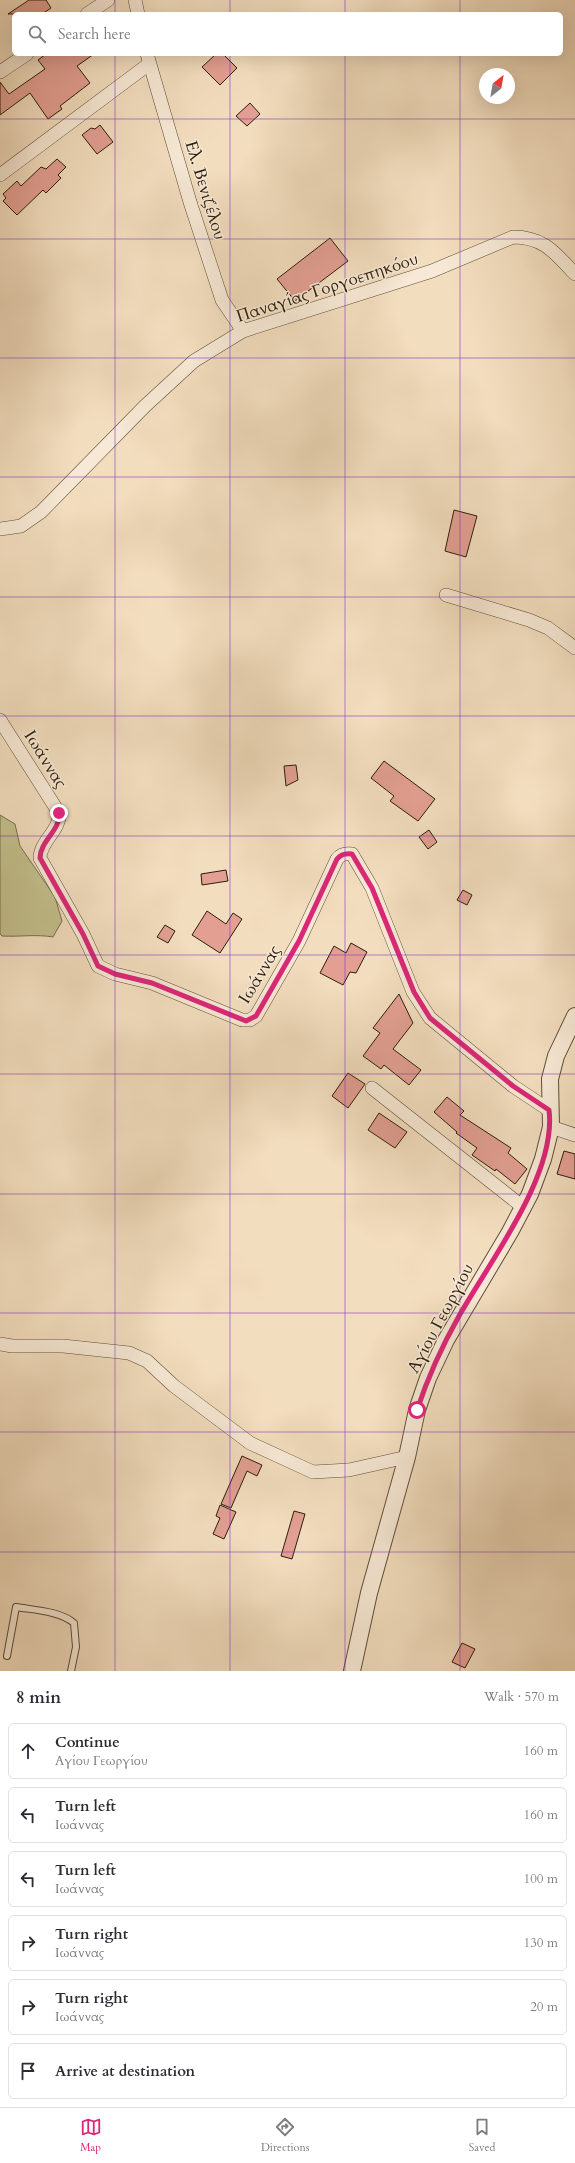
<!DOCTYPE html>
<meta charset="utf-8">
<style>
:root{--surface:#fff;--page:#f2f2f3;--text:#2b2b33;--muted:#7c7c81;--line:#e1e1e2;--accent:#db2777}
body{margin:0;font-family:Cardo,serif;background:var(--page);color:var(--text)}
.compass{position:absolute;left:479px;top:68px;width:36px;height:36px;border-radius:50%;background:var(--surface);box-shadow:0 4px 16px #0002;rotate:31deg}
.stop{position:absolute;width:12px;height:12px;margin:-9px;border:3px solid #db2777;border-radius:50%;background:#fff}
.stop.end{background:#db2777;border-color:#fff;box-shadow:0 1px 4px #0008}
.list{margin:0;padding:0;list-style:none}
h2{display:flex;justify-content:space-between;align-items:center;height:52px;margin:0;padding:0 16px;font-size:17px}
h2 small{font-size:13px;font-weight:400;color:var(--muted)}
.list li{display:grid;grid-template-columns:26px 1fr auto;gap:12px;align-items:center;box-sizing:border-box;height:56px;margin:0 8px 8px;padding:0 8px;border:1px solid var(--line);border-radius:6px}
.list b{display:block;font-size:15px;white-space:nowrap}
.list p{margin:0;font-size:13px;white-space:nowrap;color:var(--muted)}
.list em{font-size:13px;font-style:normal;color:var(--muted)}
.icon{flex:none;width:22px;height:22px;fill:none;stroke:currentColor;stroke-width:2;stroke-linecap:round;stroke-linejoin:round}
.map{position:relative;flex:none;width:575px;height:1671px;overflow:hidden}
.search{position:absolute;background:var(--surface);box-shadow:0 4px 16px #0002;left:12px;right:12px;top:12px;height:44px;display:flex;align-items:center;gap:10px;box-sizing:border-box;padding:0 14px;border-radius:6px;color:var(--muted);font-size:15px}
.sheet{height:436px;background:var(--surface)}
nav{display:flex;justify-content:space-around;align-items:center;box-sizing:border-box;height:56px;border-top:1px solid var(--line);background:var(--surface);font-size:11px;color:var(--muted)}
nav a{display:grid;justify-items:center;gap:2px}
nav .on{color:var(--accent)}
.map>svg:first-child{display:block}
.green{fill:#c2bf8c;stroke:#786e4c}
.building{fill:#e29f92;stroke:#2d1e0d}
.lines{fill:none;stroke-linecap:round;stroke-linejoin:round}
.service-casing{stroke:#5e4e39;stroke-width:8}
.minor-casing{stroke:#5e4e39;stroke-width:14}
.tertiary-casing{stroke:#5e4e39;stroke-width:18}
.service{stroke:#f7e9d5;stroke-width:6}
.minor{stroke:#f7e9d5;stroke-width:13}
.tertiary{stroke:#f7e9d5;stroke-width:16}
.route{stroke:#db2777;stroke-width:5}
.grid{fill:none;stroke:#7b2cbf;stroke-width:1;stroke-opacity:0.55}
.labels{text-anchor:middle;stroke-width:3;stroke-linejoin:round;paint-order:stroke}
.street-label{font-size:17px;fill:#2d1e0d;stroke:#f7e9d5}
</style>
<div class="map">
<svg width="575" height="1671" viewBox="0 0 575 1671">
<rect width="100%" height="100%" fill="#f2ddbe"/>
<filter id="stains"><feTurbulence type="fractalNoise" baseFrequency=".005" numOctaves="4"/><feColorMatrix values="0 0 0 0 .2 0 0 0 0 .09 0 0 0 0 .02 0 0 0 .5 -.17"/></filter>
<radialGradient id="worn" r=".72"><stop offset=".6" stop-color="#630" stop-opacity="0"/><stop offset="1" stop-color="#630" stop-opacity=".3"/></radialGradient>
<path class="green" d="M0 815 15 824 20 846 55 897 62 921 53 937C36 934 19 937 2 936L0 934Z"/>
<g class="building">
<polygon points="29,0 46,0 51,8 42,14 8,14"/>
<polygon points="46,54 94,54 77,66 90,83 60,106 62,109 48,119 30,93 0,115 0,82 9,94 45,69 38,60"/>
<polygon points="216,54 223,54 237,68 220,85 202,67"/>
<polygon points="250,103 260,114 247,126 236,116"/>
<polygon points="100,125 113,142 97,154 82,135 91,128 95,129"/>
<polygon points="57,159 66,167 58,175 61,178 46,193 43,190 17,215 3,201 6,198 3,194 17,181 21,186 41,167 46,169"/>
<polygon points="330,238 348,261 295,301 277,279"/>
<polygon points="454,510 477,516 466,557 445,551"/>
<polygon points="384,761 435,799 418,821 390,801 394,796 371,778"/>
<polygon points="296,765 298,780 286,786 284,766"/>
<polygon points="429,830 437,842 428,849 419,837"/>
<polygon points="226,870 228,881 202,885 201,874"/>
<polygon points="463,890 472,895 467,905 457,900"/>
<polygon points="207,911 226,924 233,913 242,919 220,953 192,935"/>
<polygon points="165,925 175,931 168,943 157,937"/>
<polygon points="351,943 367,952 356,973 350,972 343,985 320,973 334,946 346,953"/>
<polygon points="399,994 413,1023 393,1049 421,1070 409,1085 384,1065 381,1069 363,1056 380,1033 373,1028"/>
<polygon points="348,1073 365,1084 348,1108 332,1096"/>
<polygon points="447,1097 464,1111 460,1115 511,1148 508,1153 527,1169 515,1184 496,1169 495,1171 472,1155 477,1148 456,1133 457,1132 434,1112"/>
<polygon points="379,1113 407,1132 395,1148 368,1130"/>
<polygon points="564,1151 575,1154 575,1179 557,1174"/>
<polygon points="242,1456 262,1465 257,1476 247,1471 231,1508 221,1504"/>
<polygon points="220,1505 236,1512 224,1539 213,1534 220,1518 216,1516"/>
<polygon points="294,1511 305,1514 292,1559 281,1556"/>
<polygon points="462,1643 475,1649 465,1668 452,1662"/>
</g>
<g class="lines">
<defs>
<path id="service" d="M7 1656 16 1607C34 1610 60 1611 74 1623L76 1647 71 1671"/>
<g id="minor">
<polyline points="135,0 138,14"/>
<polyline points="87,14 108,0"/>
<polyline points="147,54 190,202 222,300 243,331"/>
<polyline points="0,72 27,54"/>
<polyline points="0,175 149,64"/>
<path d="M0 529 21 526 41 512 145 406 194 361 243 331 432 271 513 237C544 237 555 253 575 274"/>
<polyline points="446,595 529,620 548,628 575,648"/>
<path d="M0 720 59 813C61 830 40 841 40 858L83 934 98 966 115 974 152 983 242 1020H250L256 1016 299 941 337 859C341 854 345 853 352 854L372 888 413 992 430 1018 513 1086 549 1110"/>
<polyline points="372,1088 523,1207"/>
<polyline points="551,1127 575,1135"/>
<polyline points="0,1344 12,1346 63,1346 129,1353 147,1361 174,1386 250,1443 313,1472 349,1470 407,1457"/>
</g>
<polyline id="tertiary" points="352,1671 369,1593 407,1457 417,1410 428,1378 446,1340 510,1232 530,1194 543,1159 551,1127 550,1079 556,1056 575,1016"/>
</defs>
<use href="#service" class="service-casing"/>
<use href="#minor" class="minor-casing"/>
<use href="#tertiary" class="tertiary-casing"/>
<use href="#service" class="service"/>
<use href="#minor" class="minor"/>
<use href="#tertiary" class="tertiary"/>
</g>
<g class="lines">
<path class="route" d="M59 813C61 830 40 841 40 858L83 934 98 966 115 974 152 983 246 1021 256 1016 299 941 337 859C341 854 345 853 352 854L372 888 414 992 430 1018 513 1086 549 1110C557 1174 490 1261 459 1316 442 1346 428 1377 417 1410"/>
</g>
<path class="grid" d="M115 0V14M230 0V14M345 0V14M460 0V14M115 54V1671M230 54V1671M345 54V1671M460 54V1671M0 119H575M0 239H575M0 358H575M0 477H575M0 597H575M0 716H575M0 836H575M0 955H575M0 1074H575M0 1194H575M0 1313H575M0 1432H575M0 1552H575"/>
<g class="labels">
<g class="street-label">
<text transform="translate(206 190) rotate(73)" y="6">Ελ. Βενιζέλου</text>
<text transform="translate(327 287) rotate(-18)" y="6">Παναγίας Γοργοεπηκόου</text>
<text transform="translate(46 759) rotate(58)" y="6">Ιωάννας</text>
<text transform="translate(259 974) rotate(-59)" y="6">Ιωάννας</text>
<text transform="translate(440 1318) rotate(-62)" y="6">Αγίου Γεωργίου</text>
</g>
</g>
<rect width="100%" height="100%" filter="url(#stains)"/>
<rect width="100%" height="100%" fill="url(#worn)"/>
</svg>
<svg class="compass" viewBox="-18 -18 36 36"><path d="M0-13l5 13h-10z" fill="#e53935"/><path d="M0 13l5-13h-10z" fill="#7c7c81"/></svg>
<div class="stop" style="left:417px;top:1410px"></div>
<div class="stop end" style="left:59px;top:813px"></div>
<div class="search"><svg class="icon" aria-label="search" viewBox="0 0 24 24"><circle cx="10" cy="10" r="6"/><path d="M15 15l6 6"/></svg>Search here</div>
</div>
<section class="sheet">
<h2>8 min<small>Walk · 570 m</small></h2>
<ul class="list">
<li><svg class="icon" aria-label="ahead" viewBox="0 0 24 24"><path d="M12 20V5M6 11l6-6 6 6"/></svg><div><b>Continue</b><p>Αγίου Γεωργίου</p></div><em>160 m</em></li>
<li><svg class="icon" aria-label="left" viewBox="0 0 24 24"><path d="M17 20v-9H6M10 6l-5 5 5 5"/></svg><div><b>Turn left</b><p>Ιωάννας</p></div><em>160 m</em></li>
<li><svg class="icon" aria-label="left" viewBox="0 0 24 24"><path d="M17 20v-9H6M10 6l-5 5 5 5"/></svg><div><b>Turn left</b><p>Ιωάννας</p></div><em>100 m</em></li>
<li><svg class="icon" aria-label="right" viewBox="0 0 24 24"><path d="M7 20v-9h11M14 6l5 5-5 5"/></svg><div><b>Turn right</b><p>Ιωάννας</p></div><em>130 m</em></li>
<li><svg class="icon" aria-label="right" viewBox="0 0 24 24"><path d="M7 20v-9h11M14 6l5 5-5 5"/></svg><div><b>Turn right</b><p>Ιωάννας</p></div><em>20 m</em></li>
<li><svg class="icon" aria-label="arrive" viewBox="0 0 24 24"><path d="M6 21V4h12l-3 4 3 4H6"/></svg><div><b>Arrive at destination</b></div></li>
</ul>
</section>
<nav>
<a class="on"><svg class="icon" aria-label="map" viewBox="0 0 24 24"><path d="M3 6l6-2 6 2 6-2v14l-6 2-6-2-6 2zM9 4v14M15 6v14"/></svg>Map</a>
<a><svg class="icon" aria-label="directions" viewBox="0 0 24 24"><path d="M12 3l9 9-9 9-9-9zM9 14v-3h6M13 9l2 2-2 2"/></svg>Directions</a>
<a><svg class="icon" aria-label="saved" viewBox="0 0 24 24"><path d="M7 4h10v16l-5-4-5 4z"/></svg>Saved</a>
</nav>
